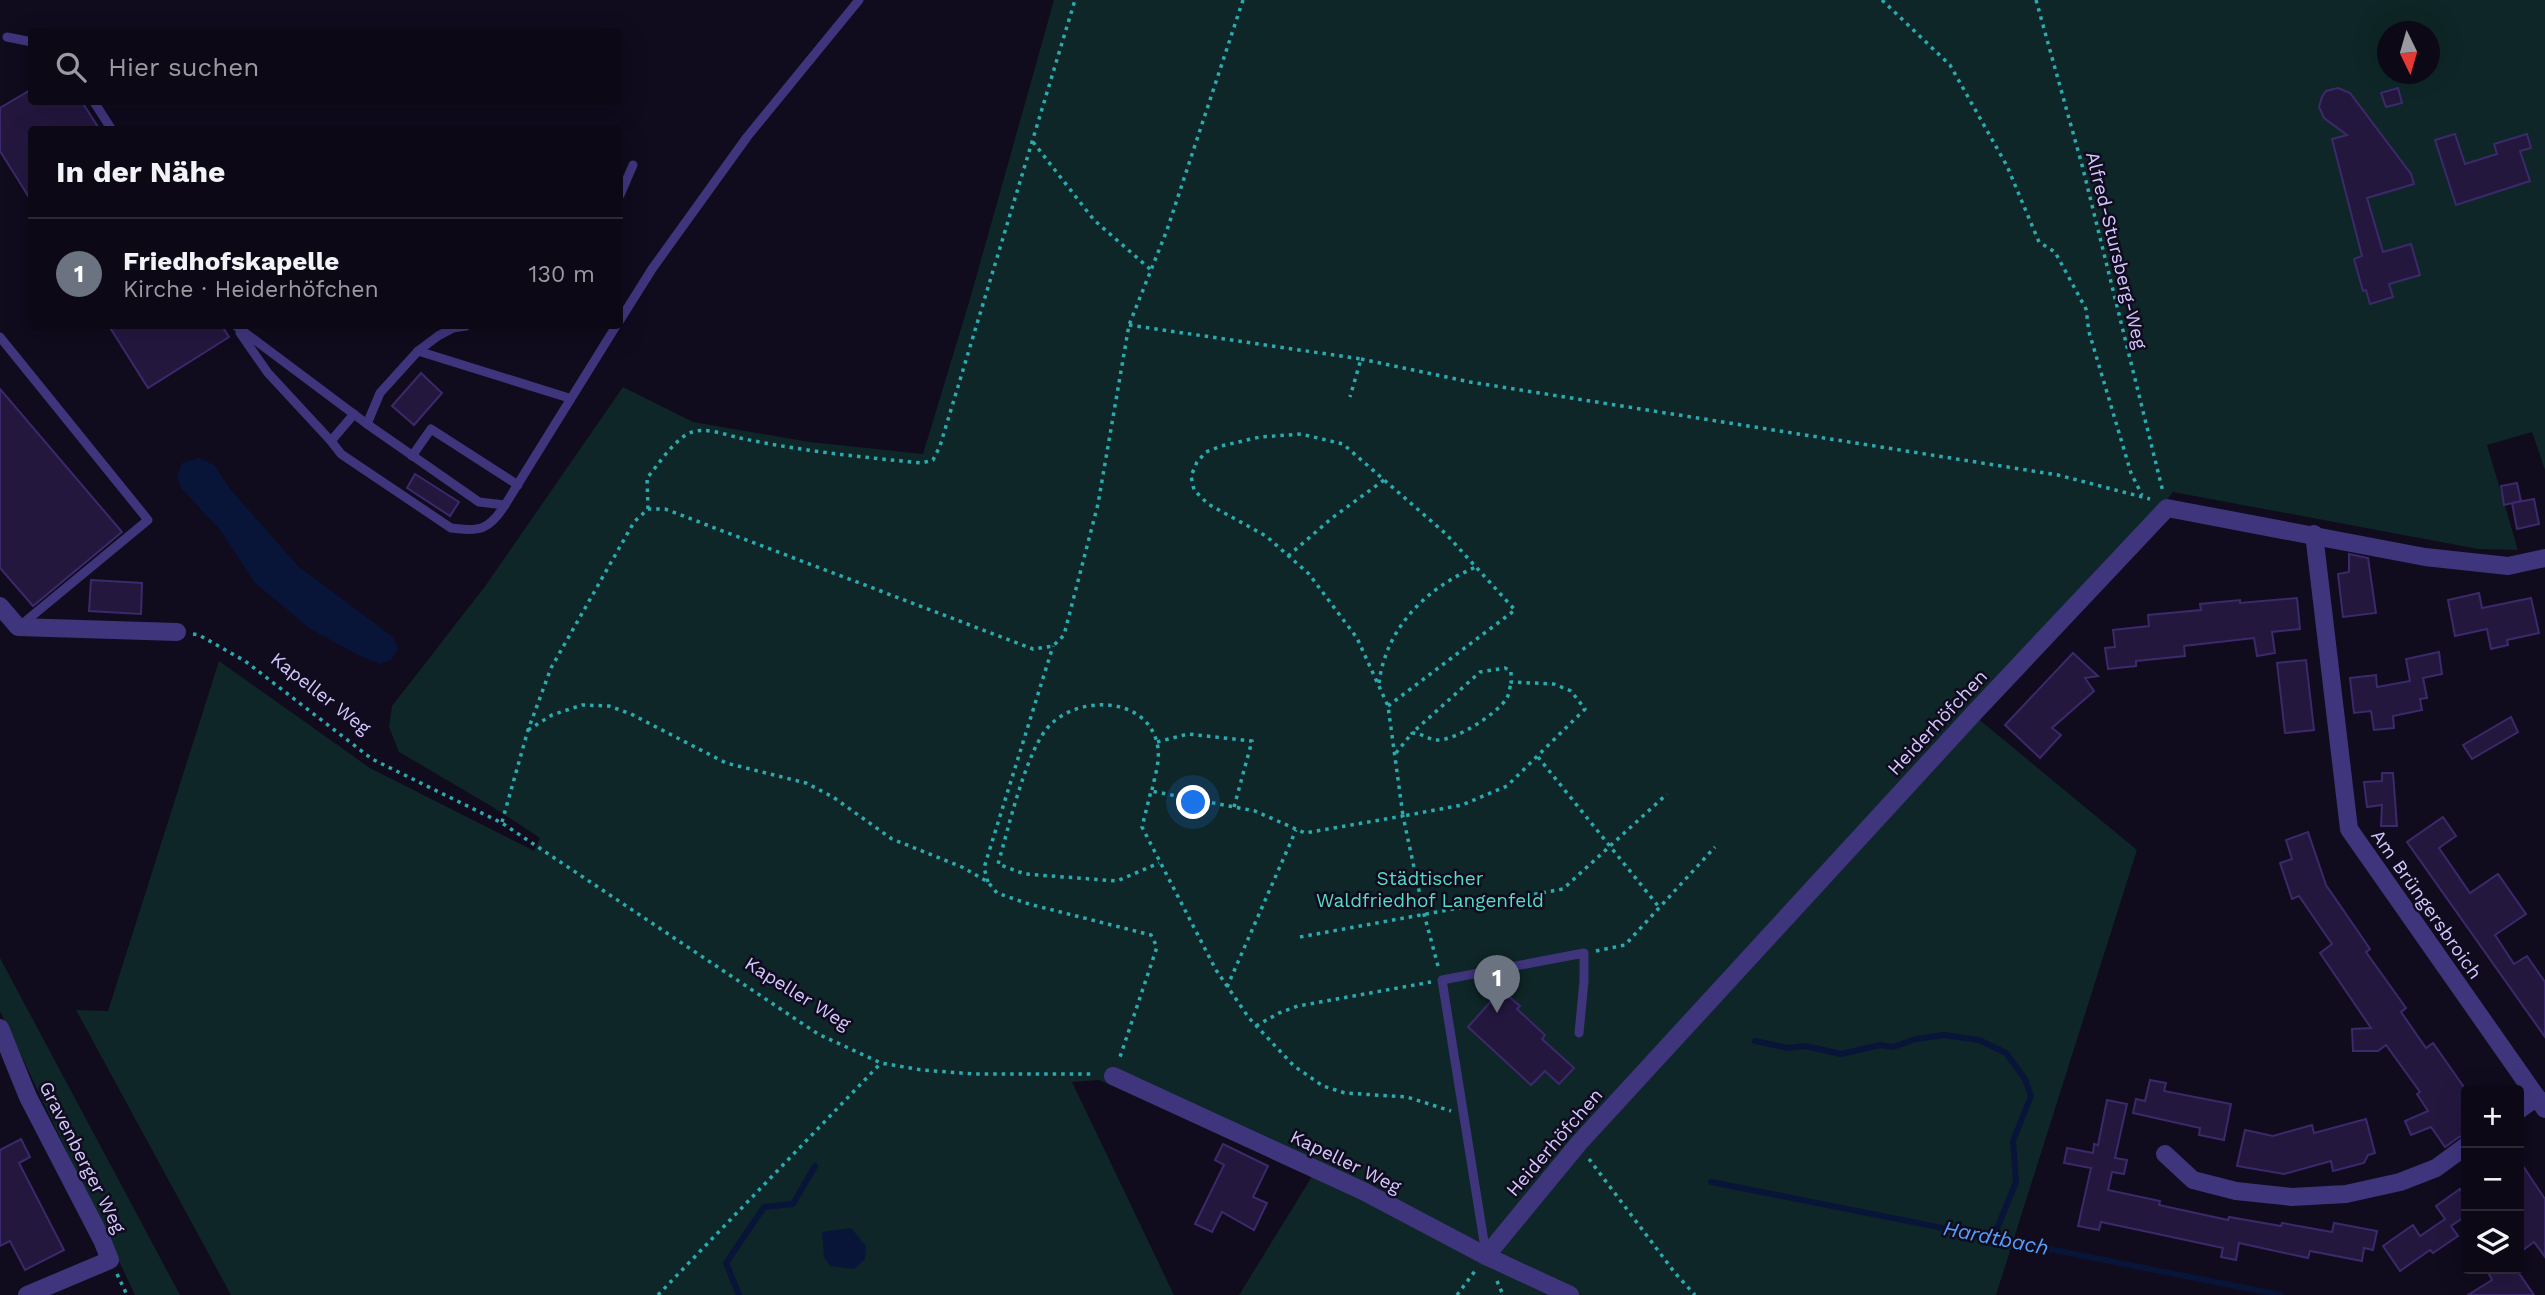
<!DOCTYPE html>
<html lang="de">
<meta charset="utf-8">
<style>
:root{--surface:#0c0816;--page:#15111f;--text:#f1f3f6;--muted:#9a9aa1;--line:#2c2935;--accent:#0b8043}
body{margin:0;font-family:"Work Sans",sans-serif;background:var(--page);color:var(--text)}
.controls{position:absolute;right:21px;bottom:21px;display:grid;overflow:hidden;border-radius:7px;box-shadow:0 7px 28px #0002}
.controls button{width:63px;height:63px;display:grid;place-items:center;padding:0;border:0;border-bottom:2px solid var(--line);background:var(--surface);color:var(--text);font:35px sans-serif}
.compass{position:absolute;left:2377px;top:21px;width:63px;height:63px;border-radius:50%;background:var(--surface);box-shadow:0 7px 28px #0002;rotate:175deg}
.you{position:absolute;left:1194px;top:803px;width:24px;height:24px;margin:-18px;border:5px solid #fff;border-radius:50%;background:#1a73e8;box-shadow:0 0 0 10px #1a73e833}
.badge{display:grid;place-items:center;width:46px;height:46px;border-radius:50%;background:var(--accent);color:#fff;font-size:23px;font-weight:700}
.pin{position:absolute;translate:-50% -58px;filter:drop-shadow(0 2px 4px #0008)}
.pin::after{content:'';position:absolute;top:37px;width:24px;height:21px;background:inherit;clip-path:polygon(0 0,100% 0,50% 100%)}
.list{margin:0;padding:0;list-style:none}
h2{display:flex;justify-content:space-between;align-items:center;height:91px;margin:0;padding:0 28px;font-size:30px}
h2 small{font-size:23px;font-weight:400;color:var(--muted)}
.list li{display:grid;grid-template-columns:46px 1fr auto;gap:21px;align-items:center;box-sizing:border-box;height:112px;padding:0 28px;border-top:2px solid var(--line)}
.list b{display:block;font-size:26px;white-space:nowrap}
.list p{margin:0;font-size:23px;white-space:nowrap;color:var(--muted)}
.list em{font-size:23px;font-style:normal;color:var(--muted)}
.icon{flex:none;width:38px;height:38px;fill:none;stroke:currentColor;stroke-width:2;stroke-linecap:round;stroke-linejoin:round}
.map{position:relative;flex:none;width:2545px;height:1295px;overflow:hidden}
.search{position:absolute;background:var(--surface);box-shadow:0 7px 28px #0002;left:28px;top:28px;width:595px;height:77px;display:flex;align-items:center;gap:18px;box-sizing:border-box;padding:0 24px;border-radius:7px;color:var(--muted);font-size:26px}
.panel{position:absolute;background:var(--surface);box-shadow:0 7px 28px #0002;left:28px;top:126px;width:595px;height:203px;border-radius:7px}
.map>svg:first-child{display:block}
.green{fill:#0e2627;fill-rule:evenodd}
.water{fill:#081539}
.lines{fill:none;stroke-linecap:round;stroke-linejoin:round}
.stream{stroke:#081539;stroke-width:6}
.building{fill:#23173e;stroke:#3c296b;stroke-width:2}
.path{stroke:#2babaf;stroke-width:3.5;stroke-dasharray:3.5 5;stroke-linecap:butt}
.lane{stroke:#3f357d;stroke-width:9}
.street{stroke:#3f357d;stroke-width:18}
.labels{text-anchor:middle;stroke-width:5;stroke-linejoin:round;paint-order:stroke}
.street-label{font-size:19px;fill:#d3c7ff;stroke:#100b1d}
.park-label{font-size:19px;fill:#53dfc9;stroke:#100b1d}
.water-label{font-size:21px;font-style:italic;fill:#55a1ff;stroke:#100b1d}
</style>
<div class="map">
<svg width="2545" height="1295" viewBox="0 0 2545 1295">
<rect width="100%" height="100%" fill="#100b1d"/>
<g class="green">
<path d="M1054 0H2545V470L2532 432 2487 445 2518 550 2478 549 2173 492 2162 506 1970 712 2137 850 1996 1295H1239L1313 1175 1099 1080 1072 1082 1174 1295H231L76 1010 108 1011 219 661 370 768 534 851 540 838 491 806 399 752 389 727 392 706 486 585 623 387 693 422 810 442 923 454 970 299ZM2388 32H2430V74H2388Z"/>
<polygon points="0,958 180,1295 135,1295 0,1011"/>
</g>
<g class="water">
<polygon points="199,458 214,465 231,490 298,566 393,637 398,649 391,660 380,664 358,655 309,628 255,583 221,531 181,488 177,477 182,463"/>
<polygon points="851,1228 866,1246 865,1259 854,1269 830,1266 824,1257 822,1232"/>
</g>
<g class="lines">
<g class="stream">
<polyline points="1755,1041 1788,1048 1805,1046 1841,1054 1880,1045 1893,1047 1916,1039 1944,1035 1979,1040 2006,1053 2025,1079 2031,1096 2013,1141 2016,1182 1994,1236"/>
<polyline points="1711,1182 2281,1295"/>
<polyline points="739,1295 726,1263 764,1207 793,1204 815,1166"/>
</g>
</g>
<g class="building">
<polygon points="2338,88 2350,93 2411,174 2414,184 2367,198 2383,252 2411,244 2420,275 2389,284 2393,297 2370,304 2366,290 2363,291 2354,259 2362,256 2332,139 2347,135 2324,118 2319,107 2322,97 2326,91"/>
<polygon points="2398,88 2402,103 2386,107 2381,93"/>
<polygon points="32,89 32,102 82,102 100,130 32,130 32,202 0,151 0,108"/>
<polygon points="2455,134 2465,164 2497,154 2494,144 2527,134 2531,148 2520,151 2530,181 2456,205 2435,140"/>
<polygon points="109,326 222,326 229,337 148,388"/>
<polygon points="421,373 442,393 414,425 392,406"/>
<polygon points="0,389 122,532 33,606 0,568"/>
<polygon points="415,474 459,502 450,516 407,488"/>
<polygon points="2517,483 2521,501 2504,505 2501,486"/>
<polygon points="2534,499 2539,524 2517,529 2512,503"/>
<polygon points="2349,554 2368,558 2376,613 2343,617 2338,574 2349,572"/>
<polygon points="91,580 142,583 141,614 89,611"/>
<polygon points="2479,593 2482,608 2531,598 2539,633 2507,640 2508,645 2491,649 2487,629 2455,636 2448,600"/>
<polygon points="2297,598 2300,629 2272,632 2275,653 2257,656 2254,638 2184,646 2185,656 2136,661 2136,666 2108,669 2105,648 2115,647 2113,630 2149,626 2148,615 2201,610 2200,604 2240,600 2240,603"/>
<polygon points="2439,652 2442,674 2423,678 2427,698 2420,699 2422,710 2393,716 2394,728 2374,730 2371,711 2354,713 2350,678 2376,675 2377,687 2410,681 2406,659"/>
<polygon points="2073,653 2098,676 2085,678 2094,691 2052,728 2061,735 2040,758 2005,725"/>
<polygon points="2306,660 2314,730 2285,733 2277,663"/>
<polygon points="2511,717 2518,732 2472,759 2463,745"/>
<polygon points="2382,773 2393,773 2397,826 2381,826 2382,805 2367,807 2364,782 2382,781"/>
<polygon points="2443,817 2456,836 2439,848 2470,893 2498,874 2526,914 2495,935 2514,964 2527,956 2545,982 2545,1037 2407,842"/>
<polygon points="2308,832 2326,885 2370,949 2366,952 2406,1008 2401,1012 2426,1048 2433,1043 2466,1090 2466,1135 2459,1137 2445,1147 2431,1127 2411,1135 2405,1121 2428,1111 2417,1094 2420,1092 2386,1045 2378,1051 2353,1051 2352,1029 2371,1028 2320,953 2332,944 2299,896 2292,899 2280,863 2292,859 2286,840"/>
<polygon points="1501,990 1520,1006 1517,1009 1545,1035 1542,1039 1574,1068 1559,1084 1545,1071 1531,1085 1468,1027"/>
<polygon points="2150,1080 2166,1083 2164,1091 2231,1104 2224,1140 2199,1135 2200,1128 2133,1113 2136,1099 2145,1101"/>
<polygon points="2107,1100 2127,1104 2115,1158 2127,1160 2124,1174 2112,1172 2108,1190 2160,1201 2159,1205 2228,1220 2229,1217 2281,1226 2282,1223 2332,1232 2334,1223 2377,1231 2373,1250 2364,1248 2362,1261 2310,1251 2308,1258 2239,1243 2236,1260 2221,1257 2223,1248 2153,1233 2101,1222 2099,1230 2078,1226 2091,1168 2064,1163 2067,1148 2093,1153 2094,1144 2098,1145"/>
<polygon points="2366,1119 2375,1153 2368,1155 2364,1163 2333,1171 2331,1161 2284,1174 2237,1166 2245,1130 2273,1136 2312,1125 2314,1133"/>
<polygon points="21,1139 30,1157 19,1163 64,1250 25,1270 10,1241 0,1246 0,1150"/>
<polygon points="1223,1144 1268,1166 1253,1197 1267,1203 1254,1230 1222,1212 1212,1232 1195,1224 1224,1165 1215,1160"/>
<polygon points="2519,1160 2545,1199 2545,1257 2534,1242 2519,1253"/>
<polygon points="2460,1189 2466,1197 2466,1216 2451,1226 2458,1236 2433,1253 2430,1250 2400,1271 2383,1246 2413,1225 2420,1236 2445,1219 2436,1206"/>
<polygon points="2497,1269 2516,1269 2534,1295 2468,1295 2492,1280 2489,1274"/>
</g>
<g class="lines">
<g class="path">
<polyline points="1882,0 1950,65 2007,166 2039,242 2055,252 2086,309 2089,332 2131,473 2142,495"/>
<polyline points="2036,0 2082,165 2163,492"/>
<polyline points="1033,142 1094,220 1150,269"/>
<polyline points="1129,325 1361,359 1350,397"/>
<polyline points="1361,359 1470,382 2058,475 2150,499"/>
<path d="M648 509 647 478C658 465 676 437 692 432 706 427 726 435 740 438 800 451 861 457 922 463L933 460 940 446 1075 0"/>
<polyline points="1288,556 1332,518 1384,480"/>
<polyline points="193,634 199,635 245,661 372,759 502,823 818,1034 881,1063 922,1070 974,1074 1095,1074"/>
<path d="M1379 683C1386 628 1426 588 1476 567"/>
<path d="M1388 706 1515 610 1446 534 1343 444 1301 434 1260 437 1221 446 1206 452 1197 462 1191 476 1194 490 1208 504 1266 536 1309 574 1357 638 1388 706 1403 816 1462 805 1507 786 1585 709 1571 691 1554 684 1511 682V671L1505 668 1480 672 1412 733C1422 733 1428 740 1438 740 1456 740 1497 714 1507 698 1509 694 1510 687 1511 682"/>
<polyline points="528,730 552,715 582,705 609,706 631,714 726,763 806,783 833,797 892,839 962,867 988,882 997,893 1029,904 1151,935 1157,947 1119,1060"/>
<polyline points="1157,742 1188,734 1252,741 1234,807"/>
<polyline points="1396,753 1412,733"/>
<polyline points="1538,757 1659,907"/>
<path d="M1152 790C1155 775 1161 759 1157 743 1146 697 1081 695 1051 724 1027 746 1008 830 998 864L1025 874 1117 881 1159 863"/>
<polyline points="502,822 528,730 551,668 634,522 648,509 665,509 1033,649 1053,646 1064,635 1098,504 1129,325 1167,230 1243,0"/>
<polyline points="988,882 984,868 987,858 1053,646"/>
<polyline points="1300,937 1563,889 1667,794"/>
<polyline points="1596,951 1625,945 1715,847"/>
<polyline points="1438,966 1424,914 1403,816 1305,833 1255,811 1151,791 1142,827 1216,970 1249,1018 1294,1066 1323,1086 1345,1093 1407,1097 1451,1111"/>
<polyline points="1227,987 1296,830"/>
<polyline points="1256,1026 1279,1013 1298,1006 1431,982"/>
<polyline points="1589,1159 1675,1273 1695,1295"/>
<polyline points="117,1274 127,1295"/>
<polyline points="1497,1281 1503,1295"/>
<polyline points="658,1295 881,1063"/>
<polyline points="1457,1295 1475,1271"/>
</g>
<g class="lane">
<polyline points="7,37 32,42"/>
<polyline points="94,102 112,130"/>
<polyline points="620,195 633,165"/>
<polyline points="620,320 652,269 747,137 859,0"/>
<polyline points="236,326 367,424 479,502 505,505 616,326"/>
<polyline points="240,333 268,373 331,441"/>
<polyline points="0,337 148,520 21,625"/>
<polyline points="418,351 569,398"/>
<path d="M354 414 331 441 341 454 451 528C480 532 489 530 505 505"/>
<polyline points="367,424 380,393 418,351 438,336 453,328 466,326"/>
<polyline points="412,456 431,429 518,485"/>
<polyline points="1486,1254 1442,980 1584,953 1584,981 1579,1033"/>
</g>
<g class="street">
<polyline points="2314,534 2349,829 2545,1109"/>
<polyline points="0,606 18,627 177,632"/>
<polyline points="0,1028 28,1097 102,1240 110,1260 27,1295"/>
<polyline points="1113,1076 1363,1191 1486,1256 1570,1295"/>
<polyline points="2519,1110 2537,1097"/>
<polyline points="2165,1154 2193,1180 2236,1191 2292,1197 2346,1194 2400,1182 2436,1168 2466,1146"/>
<polyline points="1486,1256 1579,1143 1975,712 2167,508 2425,557 2508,566 2545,558"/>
</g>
</g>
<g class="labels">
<g class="street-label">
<text transform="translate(2117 250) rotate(76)" y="7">Alfred-Stursberg-Weg</text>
<text transform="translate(321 693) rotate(38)" y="7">Kapeller Weg</text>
<text transform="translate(1937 722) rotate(-47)" y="7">Heiderhöfchen</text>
<text transform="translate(2427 904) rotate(55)" y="7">Am Brüngersbroich</text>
<text transform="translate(798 993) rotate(32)" y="7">Kapeller Weg</text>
<text transform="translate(1554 1142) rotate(-49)" y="7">Heiderhöfchen</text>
<text transform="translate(83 1157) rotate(63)" y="7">Gravenberger Weg</text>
<text transform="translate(1346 1161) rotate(26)" y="7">Kapeller Weg</text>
</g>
<g class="park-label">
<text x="1430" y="885">Städtischer<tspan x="1430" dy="22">Waldfriedhof Langenfeld</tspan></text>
</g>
<g class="water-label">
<text transform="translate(1996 1238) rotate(11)" y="7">Hardtbach</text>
</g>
</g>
</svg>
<div class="controls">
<button>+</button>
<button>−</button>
<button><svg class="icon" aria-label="layers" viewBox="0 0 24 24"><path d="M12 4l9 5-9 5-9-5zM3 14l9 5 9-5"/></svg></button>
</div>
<svg class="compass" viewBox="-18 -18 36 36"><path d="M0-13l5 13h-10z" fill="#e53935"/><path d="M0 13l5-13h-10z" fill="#9a9aa1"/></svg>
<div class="you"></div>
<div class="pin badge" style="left:1497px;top:1013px;background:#6b7280">1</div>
<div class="search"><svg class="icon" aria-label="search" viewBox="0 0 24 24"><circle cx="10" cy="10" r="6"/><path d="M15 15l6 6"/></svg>Hier suchen</div>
<section class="panel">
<h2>In der Nähe<small></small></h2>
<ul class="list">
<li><span class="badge" style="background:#6b7280">1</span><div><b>Friedhofskapelle</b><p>Kirche · Heiderhöfchen</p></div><em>130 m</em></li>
</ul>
</section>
</div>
